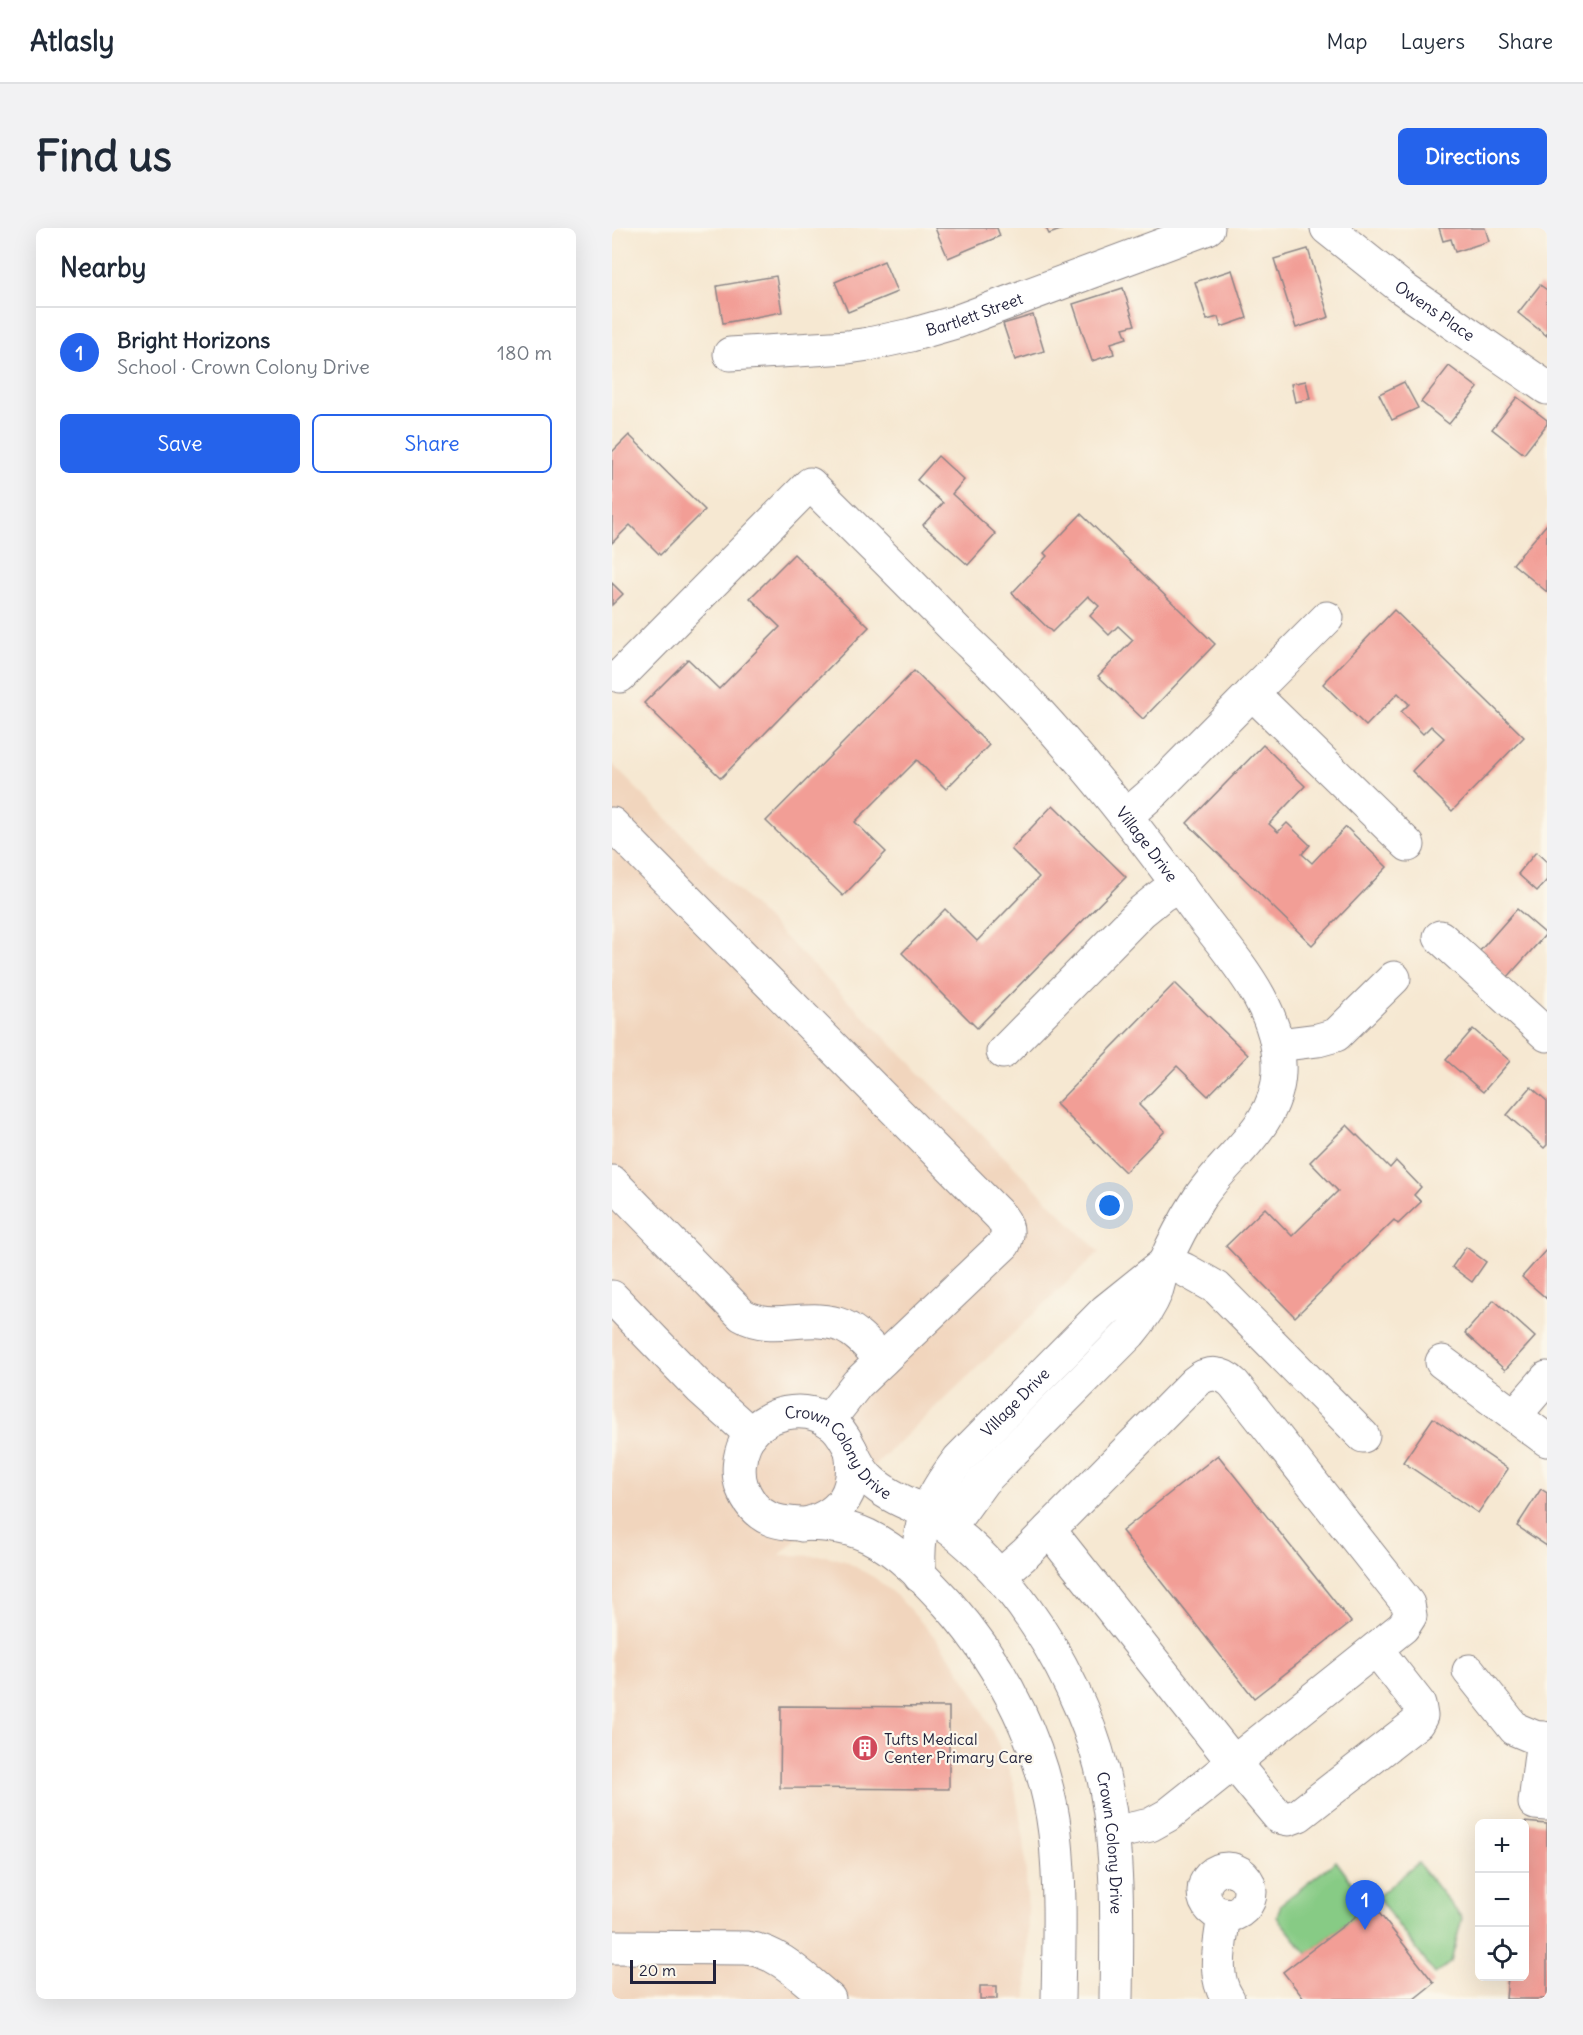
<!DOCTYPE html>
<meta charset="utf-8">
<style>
:root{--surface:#fff;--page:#f2f2f3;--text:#1f2937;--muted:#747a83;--line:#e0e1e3;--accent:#2563eb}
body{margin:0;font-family:Delius,sans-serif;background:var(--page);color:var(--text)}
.controls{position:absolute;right:18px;bottom:18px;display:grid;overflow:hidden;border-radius:9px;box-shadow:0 6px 24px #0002}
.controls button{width:54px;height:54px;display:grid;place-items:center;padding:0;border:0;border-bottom:2px solid var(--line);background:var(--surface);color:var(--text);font:30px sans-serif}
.scale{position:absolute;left:18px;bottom:15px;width:86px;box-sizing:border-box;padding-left:6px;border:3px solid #22223b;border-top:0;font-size:16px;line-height:21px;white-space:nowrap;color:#22223b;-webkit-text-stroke:4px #fbf7ec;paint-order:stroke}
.you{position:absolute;left:498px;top:978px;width:21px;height:21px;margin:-15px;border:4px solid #fff;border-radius:50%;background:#1a73e8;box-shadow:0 0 0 9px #1a73e833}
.badge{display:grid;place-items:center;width:39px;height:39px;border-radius:50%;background:var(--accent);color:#fff;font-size:20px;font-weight:700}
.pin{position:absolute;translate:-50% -50px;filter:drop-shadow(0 2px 3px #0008)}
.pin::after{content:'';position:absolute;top:32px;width:21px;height:18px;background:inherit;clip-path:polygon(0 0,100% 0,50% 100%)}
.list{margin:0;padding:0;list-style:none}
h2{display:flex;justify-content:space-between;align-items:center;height:78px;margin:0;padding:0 24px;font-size:26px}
h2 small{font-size:20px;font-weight:400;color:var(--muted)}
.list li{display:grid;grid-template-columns:39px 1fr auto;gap:18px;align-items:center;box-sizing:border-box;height:90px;padding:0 24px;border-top:2px solid var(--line)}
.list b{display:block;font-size:22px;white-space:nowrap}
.list p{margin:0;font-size:20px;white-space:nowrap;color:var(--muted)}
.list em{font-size:20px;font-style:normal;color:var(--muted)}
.actions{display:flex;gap:12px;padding:18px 24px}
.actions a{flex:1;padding:14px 0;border:2px solid var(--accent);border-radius:9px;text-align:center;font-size:21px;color:var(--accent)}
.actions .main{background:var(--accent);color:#fff}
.icon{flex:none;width:33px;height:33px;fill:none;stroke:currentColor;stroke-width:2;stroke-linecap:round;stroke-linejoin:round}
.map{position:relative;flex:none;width:935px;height:1771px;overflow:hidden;border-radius:9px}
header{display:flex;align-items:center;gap:36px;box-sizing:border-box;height:84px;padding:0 30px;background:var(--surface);border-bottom:2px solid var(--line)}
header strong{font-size:28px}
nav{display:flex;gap:33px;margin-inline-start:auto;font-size:21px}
.intro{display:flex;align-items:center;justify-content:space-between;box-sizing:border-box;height:144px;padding:0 36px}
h1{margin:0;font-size:42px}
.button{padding:15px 27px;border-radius:9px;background:var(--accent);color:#fff;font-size:21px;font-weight:700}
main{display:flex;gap:36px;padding:0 36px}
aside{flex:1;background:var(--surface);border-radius:9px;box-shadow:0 6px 24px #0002}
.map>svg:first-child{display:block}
.built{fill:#f1d5bd}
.green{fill:#87cb85;stroke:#547660;stroke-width:1.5}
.building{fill:#f29e96}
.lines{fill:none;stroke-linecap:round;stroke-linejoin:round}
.minor-casing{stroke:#8c8586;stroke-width:35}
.minor{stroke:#fff;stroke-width:33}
.labels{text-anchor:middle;stroke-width:4.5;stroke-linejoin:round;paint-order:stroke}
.street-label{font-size:16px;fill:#22223b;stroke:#fbf7ec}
.poi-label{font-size:16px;fill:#22223b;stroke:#fbf7ec;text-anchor:start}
</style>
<header>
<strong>Atlasly</strong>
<nav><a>Map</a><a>Layers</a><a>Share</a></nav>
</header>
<div class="intro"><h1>Find us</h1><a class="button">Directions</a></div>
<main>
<aside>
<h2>Nearby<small></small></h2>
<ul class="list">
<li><span class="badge">1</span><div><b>Bright Horizons</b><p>School · Crown Colony Drive</p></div><em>180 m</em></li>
</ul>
<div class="actions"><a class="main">Save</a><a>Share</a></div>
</aside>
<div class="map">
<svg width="935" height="1771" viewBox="0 0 935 1771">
<rect width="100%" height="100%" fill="#fbf7ec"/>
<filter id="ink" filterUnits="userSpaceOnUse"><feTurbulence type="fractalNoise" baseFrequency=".0167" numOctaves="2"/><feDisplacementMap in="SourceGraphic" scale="12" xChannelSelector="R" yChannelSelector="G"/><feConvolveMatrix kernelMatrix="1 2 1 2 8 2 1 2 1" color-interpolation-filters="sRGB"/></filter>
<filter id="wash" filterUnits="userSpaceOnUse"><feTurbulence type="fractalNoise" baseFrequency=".008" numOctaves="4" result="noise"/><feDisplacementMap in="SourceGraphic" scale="24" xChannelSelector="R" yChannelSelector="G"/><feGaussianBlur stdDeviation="1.35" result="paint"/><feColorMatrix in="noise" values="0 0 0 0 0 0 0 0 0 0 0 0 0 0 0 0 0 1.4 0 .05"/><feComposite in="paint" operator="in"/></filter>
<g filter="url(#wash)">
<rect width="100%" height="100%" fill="#f6e8d2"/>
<polygon class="built" points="0,536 487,1024 168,1327 214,1328 233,1333 263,1350 287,1370 321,1407 345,1438 367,1476 387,1518 402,1556 412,1611 416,1685 415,1771 0,1771"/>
<g class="green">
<polygon points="724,1633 757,1678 695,1726 665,1689 669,1676"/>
<polygon points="806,1635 850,1690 839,1734 823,1746 765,1669"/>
</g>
<g id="blocks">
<g class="building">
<polygon points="323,0 385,0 388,8 336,30"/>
<polygon points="434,0 454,0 437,6"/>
<polygon points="827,0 873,0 877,13 843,24 839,11 831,13"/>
<polygon points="696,21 717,89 684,100 662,31"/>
<polygon points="272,33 285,64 236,84 223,54"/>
<polygon points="620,42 635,90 609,99 606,89 595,92 583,54"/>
<polygon points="164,48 170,84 111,95 105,58"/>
<polygon points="928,57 935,62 935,108 906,85"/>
<polygon points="511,60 523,97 511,100 515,110 499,115 502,126 480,133 461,76"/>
<polygon points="421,87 432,123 403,132 391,96"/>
<polygon points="837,138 866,160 837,196 809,174"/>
<polygon points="694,153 698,171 683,174 679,156"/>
<polygon points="792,154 806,180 780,192 767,166"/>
<polygon points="905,169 935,192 935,196 912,226 880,201"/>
<polygon points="17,207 93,282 48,327 18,297 0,315 0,224"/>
<polygon points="326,228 352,252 340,266 384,306 356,337 311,297 331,275 305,252"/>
<polygon points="469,286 603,416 531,491 486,448 521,412 506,398 497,407 478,388 487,378 476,368 440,404 400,365 435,328 432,325"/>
<polygon points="935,296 935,364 901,336"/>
<polygon points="182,326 257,399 109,550 32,475 76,431 107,461 168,399 138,370"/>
<polygon points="0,355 11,366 0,377"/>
<polygon points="782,382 912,509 840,583 800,543 832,510 819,498 811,506 789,484 797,476 786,465 754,498 711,456"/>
<polygon points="302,443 377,517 334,561 305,532 243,594 274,624 231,668 154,593"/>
<polygon points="651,517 693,558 657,596 666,604 675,595 698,617 690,626 700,635 734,599 775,639 700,717 575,595"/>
<polygon points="441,577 514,649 365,800 290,725 333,681 365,713 427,649 399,621"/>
<polygon points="924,624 935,634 935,652 925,663 906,646"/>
<polygon points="905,681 934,706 895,750 866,725"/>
<polygon points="563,755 636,827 596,868 565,838 527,877 553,903 513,944 444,876"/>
<polygon points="861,801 898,833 871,864 834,832"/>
<polygon points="919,859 935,873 935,917 932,920 895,887"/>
<polygon points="735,897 778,940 784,933 809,959 802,967 809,974 786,996 782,992 683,1089 614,1018 653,980 680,1008 726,963 698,934"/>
<polygon points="854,1019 874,1034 860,1054 840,1039"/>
<polygon points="935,1021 935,1071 910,1049"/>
<polygon points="882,1072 923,1109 893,1142 853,1105"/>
<polygon points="821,1190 896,1241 866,1285 791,1234"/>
<polygon points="606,1227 739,1394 642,1470 510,1303"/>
<polygon points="929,1261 935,1265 935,1318 905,1298"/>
<polygon points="169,1478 337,1479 337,1561 168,1560"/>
<polygon points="912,1594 935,1596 935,1771 894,1771 896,1748 912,1748"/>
<polygon points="760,1657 766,1666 756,1673 750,1664"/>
<polygon points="760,1676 822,1755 802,1771 692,1771 671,1744"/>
<rect x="368" y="1758" width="17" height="13"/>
</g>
</g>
</g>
<g filter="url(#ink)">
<use href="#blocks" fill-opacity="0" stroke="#8c8586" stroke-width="1.5"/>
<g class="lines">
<defs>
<g id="minor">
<path id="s1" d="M715 0 790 60 935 160"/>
<path id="s2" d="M118 126 236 119 257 116 299 107 344 94 596 0"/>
<path id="s3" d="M8 448 198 256C248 305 297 354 346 404 372 429 398 453 422 480 480 543 533 611 583 680 619 728 670 780 667 844 665 900 614 928 586 972 574 991 562 1013 553 1034 549 1044 547 1054 544 1064 538 1079 528 1093 518 1105L371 1253 337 1300"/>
<polyline points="640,465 715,390"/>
<polyline points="514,588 544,562 640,465 796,617"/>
<path d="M0 596 389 989C396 998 397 1006 392 1016L245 1156 216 1193"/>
<polyline points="828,709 935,807"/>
<polyline points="666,817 706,812 724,807 782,750"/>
<polyline points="391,824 529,684 550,667 567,657"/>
<path d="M0 954 130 1087C160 1105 198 1084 231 1098 247 1105 258 1120 270 1132"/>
<polyline points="554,1034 573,1042 605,1060 751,1208"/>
<polyline points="0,1069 89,1161 139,1206"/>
<polyline points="830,1134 935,1212"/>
<polyline points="903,1187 935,1150"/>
<path d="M190 1297C230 1288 246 1263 239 1222"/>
<polyline points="437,1302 622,1535 667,1589 676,1591 687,1587 805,1495 809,1488 807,1476 764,1421"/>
<path id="s4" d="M308 1348C302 1299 318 1269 347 1231L493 1083 554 1034"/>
<path d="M388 1348 414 1325 583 1154C596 1143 610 1144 622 1156L796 1376 798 1388 791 1399 556 1587 538 1597 501 1605"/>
<polyline points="857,1443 903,1501 922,1509 935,1511"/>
<polyline points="931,1510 923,1575 935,1576"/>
<circle cx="615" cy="1664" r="23"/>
<path d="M612 1686C609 1714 599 1746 616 1771"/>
<path d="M0 1719 134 1720C167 1723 192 1751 217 1771"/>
<path id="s5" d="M446 1771C447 1716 449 1660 443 1605 433 1522 392 1439 336 1376 313 1351 287 1323 256 1308 245 1303 232 1299 220 1298 183 1293 148 1305 130 1259 125 1246 127 1228 133 1215 149 1183 196 1173 223 1198 238 1212 241 1234 255 1249 267 1262 283 1270 299 1277 394 1322 475 1459 494 1561 507 1630 505 1700 504 1771"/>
</g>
</defs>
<use href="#minor" class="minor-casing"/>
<use href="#minor" class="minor"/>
</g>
</g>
<defs>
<symbol id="building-disc" viewBox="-11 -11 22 22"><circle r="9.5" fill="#d1495b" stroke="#fbf7ec"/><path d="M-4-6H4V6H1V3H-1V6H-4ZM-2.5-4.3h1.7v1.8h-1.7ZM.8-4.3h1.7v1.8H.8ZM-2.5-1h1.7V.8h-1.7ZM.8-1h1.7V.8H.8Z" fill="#fff"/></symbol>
</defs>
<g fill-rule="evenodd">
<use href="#building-disc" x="238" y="1505" width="30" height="30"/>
</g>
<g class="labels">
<g class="street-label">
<text dy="6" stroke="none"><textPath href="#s1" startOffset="136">Owens Place</textPath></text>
<text dy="6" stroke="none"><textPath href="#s2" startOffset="249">Bartlett Street</textPath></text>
<text dy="6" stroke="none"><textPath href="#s3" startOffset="764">Village Drive</textPath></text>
<text dy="6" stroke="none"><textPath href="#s4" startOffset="207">Village Drive</textPath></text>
<text dy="6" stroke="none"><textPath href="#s5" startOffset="840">Crown Colony Drive</textPath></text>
<text dy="6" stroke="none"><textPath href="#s5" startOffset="1344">Crown Colony Drive</textPath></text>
</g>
<g class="poi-label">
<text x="272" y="1517">Tufts Medical<tspan x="272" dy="18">Center Primary Care</tspan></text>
</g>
</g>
</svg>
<div class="controls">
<button>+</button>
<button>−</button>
<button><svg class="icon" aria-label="locate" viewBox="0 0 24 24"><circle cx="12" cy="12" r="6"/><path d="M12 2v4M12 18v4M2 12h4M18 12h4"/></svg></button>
</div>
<div class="scale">20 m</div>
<div class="you"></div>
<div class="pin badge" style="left:753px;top:1702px">1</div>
</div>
</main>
